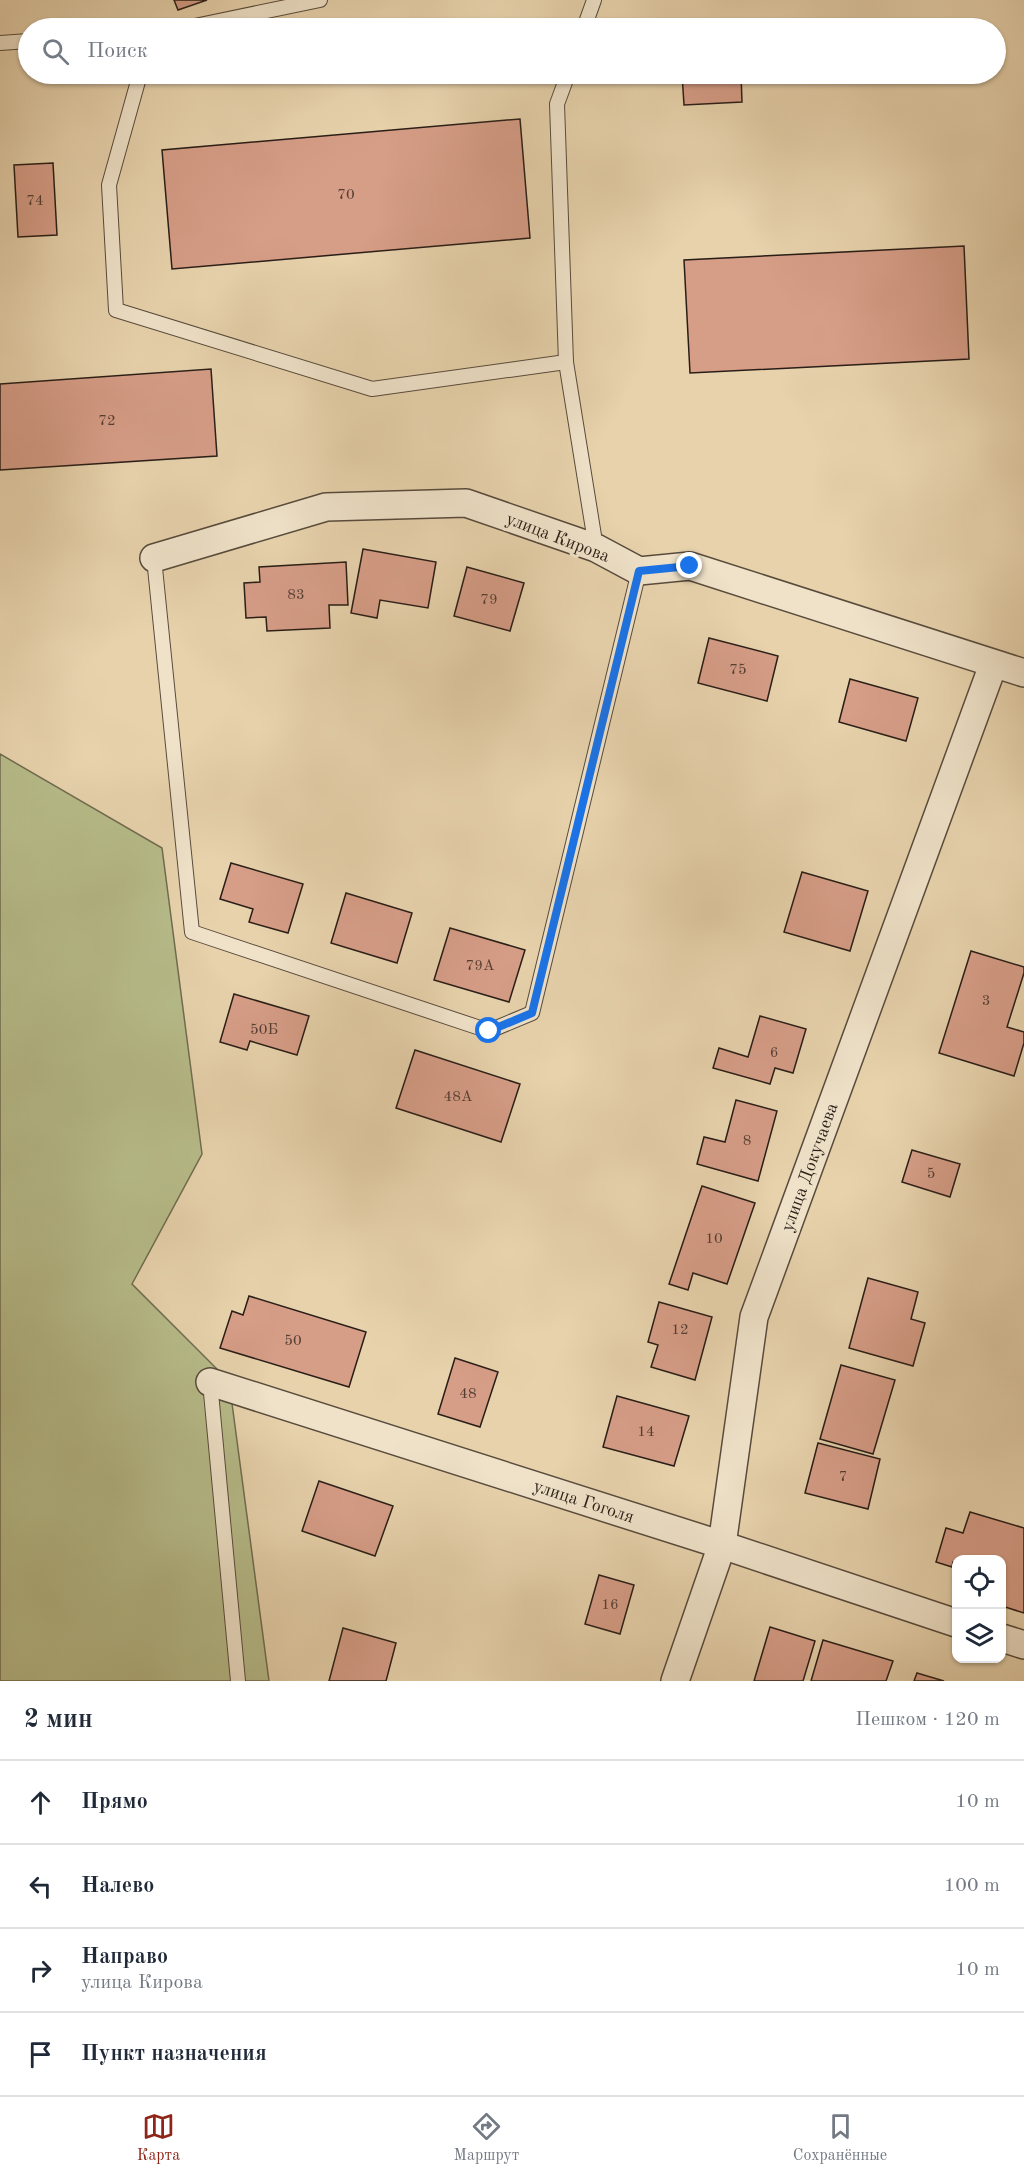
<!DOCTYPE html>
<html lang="ru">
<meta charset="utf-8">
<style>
:root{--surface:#fff;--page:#f6f6f7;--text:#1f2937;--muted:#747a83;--line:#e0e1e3;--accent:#8f2418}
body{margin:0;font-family:"Old Standard TT",serif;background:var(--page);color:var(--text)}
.controls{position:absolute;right:18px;bottom:18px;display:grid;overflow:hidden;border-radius:12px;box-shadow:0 2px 4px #0004}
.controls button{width:54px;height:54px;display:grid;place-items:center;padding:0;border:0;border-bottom:2px solid var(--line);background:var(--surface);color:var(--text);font:30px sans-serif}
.stop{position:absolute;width:18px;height:18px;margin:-14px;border:4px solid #1a73e8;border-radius:50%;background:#fff}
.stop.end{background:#1a73e8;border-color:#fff;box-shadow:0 2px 6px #0008}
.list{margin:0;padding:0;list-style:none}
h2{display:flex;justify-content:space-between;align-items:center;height:78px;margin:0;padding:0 24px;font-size:26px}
h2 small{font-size:20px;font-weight:400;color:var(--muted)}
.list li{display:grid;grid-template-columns:39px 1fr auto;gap:18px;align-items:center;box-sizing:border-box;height:84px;padding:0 24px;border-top:2px solid var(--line)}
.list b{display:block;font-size:22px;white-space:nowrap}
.list p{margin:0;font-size:20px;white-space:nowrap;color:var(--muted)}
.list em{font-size:20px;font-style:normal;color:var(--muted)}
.icon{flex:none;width:33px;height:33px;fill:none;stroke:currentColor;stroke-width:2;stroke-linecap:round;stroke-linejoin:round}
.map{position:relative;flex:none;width:1024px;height:1681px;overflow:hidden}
.search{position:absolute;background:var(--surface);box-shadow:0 2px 4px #0004;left:18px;right:18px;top:18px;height:66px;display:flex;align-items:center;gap:15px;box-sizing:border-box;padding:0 21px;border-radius:33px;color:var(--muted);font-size:22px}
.sheet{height:414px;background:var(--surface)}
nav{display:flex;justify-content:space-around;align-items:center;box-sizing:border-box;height:84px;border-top:2px solid var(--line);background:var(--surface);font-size:16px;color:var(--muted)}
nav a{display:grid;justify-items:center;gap:3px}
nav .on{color:var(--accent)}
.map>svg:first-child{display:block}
.green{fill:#b6bb89;stroke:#706c50;stroke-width:1.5}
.building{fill:#d69d87;stroke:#291e17;stroke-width:1.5}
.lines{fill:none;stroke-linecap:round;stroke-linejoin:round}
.lane-casing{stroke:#584b3c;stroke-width:16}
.street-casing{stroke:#584b3c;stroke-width:30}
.lane{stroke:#efe2c9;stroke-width:14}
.street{stroke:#efe2c9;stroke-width:27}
.route{stroke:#1a73e8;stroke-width:8}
.labels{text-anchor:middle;stroke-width:6;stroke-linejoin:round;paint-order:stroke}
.number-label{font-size:15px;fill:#543e33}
.street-label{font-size:18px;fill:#291e17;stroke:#efe2c9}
</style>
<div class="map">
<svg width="1024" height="1681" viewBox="0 0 1024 1681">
<rect width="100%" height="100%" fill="#e7d2ac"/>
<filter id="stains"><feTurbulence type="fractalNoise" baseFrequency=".00333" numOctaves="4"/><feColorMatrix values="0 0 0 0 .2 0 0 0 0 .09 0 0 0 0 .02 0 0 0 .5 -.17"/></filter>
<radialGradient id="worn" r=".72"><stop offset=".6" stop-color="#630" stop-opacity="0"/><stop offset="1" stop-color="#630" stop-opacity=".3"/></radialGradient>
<polygon class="green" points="0,754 162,848 202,1154 132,1284 229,1381 269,1681 0,1681"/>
<g class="building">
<polygon points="174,0 207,0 178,10"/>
<polygon points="682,74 741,74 742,102 684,105"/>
<polygon points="520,119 530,238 172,269 162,150"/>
<polygon points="53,163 57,235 18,237 14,165"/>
<polygon points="964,246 969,359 690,373 684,260"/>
<polygon points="211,369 217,456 0,470 0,384"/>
<polygon points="363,549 436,562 428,608 380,600 377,618 351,613"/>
<polygon points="346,562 348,605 329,605 330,628 267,631 266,617 246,618 244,583 260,582 259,567"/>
<polygon points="467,567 524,583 510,631 454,616"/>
<polygon points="709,638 778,656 767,701 698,683"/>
<polygon points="850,679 918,698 906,741 839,722"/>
<polygon points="231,863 303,884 288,933 249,922 253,909 220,899"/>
<polygon points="802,872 868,891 850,951 784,932"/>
<polygon points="346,893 412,913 397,963 331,943"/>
<polygon points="450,928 525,950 509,1002 434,980"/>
<polygon points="971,951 1024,967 1024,973 1007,1027 1024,1032 1024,1043 1014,1076 939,1053"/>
<polygon points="234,994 309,1016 297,1055 250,1041 247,1050 220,1042"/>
<polygon points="760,1016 806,1029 793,1073 775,1068 770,1084 713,1068 719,1048 748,1057"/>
<polygon points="415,1050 520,1084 501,1142 396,1108"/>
<polygon points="736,1100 777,1111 758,1181 697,1164 704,1137 725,1142"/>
<polygon points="912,1150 960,1164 950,1197 902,1182"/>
<polygon points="702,1186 755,1203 727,1284 693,1273 688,1290 669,1284"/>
<polygon points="868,1278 918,1292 911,1319 925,1323 913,1366 849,1348"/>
<polygon points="249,1296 366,1332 349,1387 220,1348 232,1311 243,1315"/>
<polygon points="659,1302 712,1317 695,1380 651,1367 658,1345 648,1342"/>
<polygon points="455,1358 498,1372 480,1427 438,1414"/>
<polygon points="841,1365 895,1380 873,1454 820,1439"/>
<polygon points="617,1396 689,1416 674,1466 603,1447"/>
<polygon points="818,1443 880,1459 868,1509 805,1493"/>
<polygon points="319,1481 393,1506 375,1556 302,1531"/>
<polygon points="970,1512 1024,1528 1024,1613 1002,1606 1002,1560 956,1560 956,1563 953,1562 952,1567 936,1562 946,1528 963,1533"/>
<polygon points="599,1575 634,1585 620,1634 585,1624"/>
<polygon points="770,1627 815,1641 803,1681 754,1681"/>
<polygon points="343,1628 396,1643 386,1681 329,1681"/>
<polygon points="823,1640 893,1661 886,1681 811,1681"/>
<polygon points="917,1673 944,1681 914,1681"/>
</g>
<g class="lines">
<defs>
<g id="lane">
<polyline points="185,28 320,0"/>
<polyline points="584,28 594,0"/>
<polyline points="0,43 28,41"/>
<polyline points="140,74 109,185 116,310 372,389 566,362"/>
<polyline points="568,74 557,104 566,362 596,548"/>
<polyline points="154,558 192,932 489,1031 532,1013 639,571"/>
<polyline points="210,1382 238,1681"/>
</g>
<g id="street">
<polyline points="154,558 326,507 466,503 596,548 639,571 690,566 1024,673"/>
<polyline points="210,1382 722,1545 956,1623"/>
<polyline points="1002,1638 1024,1645"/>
<polyline points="675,1681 722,1545 754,1317 993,665"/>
</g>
</defs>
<use href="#lane" class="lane-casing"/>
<use href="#street" class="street-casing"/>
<use href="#lane" class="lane"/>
<use href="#street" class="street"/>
</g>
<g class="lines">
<polyline class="route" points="489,1031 532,1013 639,571 690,566"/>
</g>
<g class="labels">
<g class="number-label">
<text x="346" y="199">70</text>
<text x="35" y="205">74</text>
<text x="107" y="425">72</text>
<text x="296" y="599">83</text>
<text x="489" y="604">79</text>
<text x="738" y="674">75</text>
<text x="480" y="970">79А</text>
<text x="986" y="1005">3</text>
<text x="264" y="1034">50Б</text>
<text x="774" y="1057">6</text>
<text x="458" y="1101">48А</text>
<text x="747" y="1145">8</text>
<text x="931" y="1178">5</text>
<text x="714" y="1243">10</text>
<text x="680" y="1334">12</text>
<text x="293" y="1345">50</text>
<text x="468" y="1398">48</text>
<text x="646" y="1436">14</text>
<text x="843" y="1481">7</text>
<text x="610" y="1609">16</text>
</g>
<g class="street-label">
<text transform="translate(558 537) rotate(21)" y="6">улица Кирова</text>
<text transform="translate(809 1167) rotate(-70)" y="6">улица Докучаева</text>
<text transform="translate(584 1501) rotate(18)" y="6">улица Гоголя</text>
</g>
</g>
<rect width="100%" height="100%" filter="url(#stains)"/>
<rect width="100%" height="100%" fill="url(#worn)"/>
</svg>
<div class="controls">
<button><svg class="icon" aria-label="locate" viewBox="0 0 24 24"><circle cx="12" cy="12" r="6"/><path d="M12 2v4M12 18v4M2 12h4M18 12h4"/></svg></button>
<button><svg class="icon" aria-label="layers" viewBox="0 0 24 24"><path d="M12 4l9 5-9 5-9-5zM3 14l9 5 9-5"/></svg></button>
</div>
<div class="stop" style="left:489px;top:1031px"></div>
<div class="stop end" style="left:690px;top:566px"></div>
<div class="search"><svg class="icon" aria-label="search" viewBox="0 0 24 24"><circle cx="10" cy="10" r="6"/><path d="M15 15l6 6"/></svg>Поиск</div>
</div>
<section class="sheet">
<h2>2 мин<small>Пешком · 120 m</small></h2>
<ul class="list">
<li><svg class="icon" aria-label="ahead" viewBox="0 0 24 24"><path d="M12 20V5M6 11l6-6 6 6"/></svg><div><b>Прямо</b></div><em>10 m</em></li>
<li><svg class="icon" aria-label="left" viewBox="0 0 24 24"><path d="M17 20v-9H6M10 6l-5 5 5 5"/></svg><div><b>Налево</b></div><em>100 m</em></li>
<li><svg class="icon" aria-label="right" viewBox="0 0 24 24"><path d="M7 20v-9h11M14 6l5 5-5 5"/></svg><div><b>Направо</b><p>улица Кирова</p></div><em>10 m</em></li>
<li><svg class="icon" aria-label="arrive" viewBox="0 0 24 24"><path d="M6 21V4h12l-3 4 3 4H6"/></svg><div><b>Пункт назначения</b></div></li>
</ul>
</section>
<nav>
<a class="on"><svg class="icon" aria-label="map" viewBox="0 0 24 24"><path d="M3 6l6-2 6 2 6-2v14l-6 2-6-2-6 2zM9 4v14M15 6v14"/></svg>Карта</a>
<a><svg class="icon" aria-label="directions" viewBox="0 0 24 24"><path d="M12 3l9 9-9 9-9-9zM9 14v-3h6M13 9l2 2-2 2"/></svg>Маршрут</a>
<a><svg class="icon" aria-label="saved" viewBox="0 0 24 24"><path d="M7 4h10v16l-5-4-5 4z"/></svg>Сохранённые</a>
</nav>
